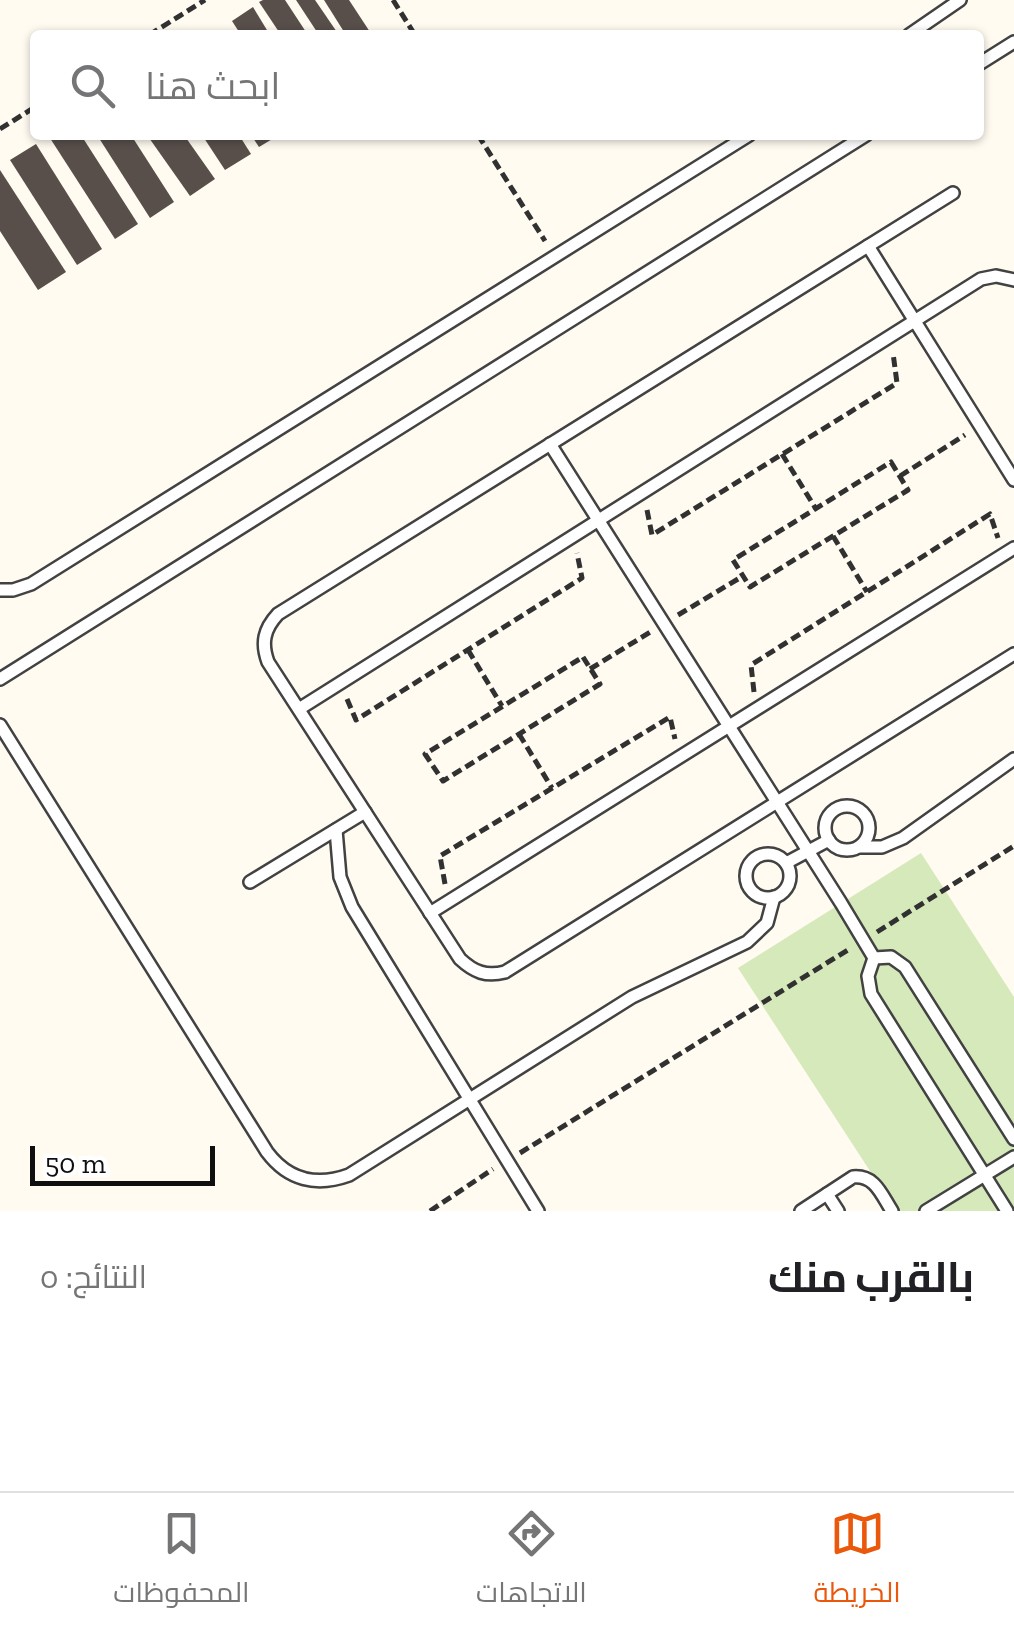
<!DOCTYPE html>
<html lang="ar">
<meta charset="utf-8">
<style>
:root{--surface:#fff;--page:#f6f6f6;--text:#202124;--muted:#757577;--line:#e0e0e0;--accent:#ea580c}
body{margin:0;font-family:"Zilla Slab",Cairo,serif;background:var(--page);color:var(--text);direction:rtl}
.scale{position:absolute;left:30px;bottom:25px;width:185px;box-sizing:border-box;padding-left:10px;border:5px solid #0f0f0f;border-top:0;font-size:28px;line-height:35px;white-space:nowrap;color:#0f0f0f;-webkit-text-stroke:8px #fff;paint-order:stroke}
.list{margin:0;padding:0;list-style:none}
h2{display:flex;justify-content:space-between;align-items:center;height:130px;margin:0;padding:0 40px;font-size:42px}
h2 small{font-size:32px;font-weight:400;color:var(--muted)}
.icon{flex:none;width:55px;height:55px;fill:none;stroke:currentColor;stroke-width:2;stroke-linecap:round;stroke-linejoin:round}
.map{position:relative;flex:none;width:1014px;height:1211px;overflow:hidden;direction:ltr}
.search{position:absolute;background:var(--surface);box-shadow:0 2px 8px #0004;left:30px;right:30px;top:30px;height:110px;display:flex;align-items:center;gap:25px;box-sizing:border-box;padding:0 35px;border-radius:10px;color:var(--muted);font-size:38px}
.sheet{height:280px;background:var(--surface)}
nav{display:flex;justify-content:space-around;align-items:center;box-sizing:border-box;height:140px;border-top:2px solid var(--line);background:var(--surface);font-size:28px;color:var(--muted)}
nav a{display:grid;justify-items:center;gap:5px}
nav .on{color:var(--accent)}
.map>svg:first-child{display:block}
.green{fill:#d6e9bb}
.building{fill:#584f4b}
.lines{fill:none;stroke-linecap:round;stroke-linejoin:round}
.lane-casing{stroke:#424242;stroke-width:16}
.path{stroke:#313131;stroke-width:5;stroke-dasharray:10 5;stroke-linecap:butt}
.lane{stroke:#fff;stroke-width:11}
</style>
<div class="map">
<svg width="1014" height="1211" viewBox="0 0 1014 1211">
<rect width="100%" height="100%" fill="#fffbf1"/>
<polygon class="green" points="921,853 1014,997 1014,1211 896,1211 738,968"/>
<g class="building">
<polygon points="263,0 285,0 308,35 281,35 259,2"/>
<polygon points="296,0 315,0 339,35 319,35"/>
<polygon points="324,0 349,0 372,35 346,35"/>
<polygon points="253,7 270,35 241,35 232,21"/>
<polygon points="48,135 81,135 138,224 115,239"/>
<polygon points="97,135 131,135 174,202 150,218"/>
<polygon points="147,135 184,135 215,179 190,196"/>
<polygon points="202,135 239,135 251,154 225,170"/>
<polygon points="251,135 279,135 259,147"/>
<polygon points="36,144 102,249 77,265 10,160"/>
<polygon points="0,170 66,272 38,290 0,231"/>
</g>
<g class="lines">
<defs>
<g id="lane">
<polyline points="909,35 960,0"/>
<polyline points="979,64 1014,42"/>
<path d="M953 193 278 614C264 629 261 643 268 662L460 959C474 972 486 977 505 972L1014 654"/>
<polyline points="868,246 1014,480"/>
<polyline points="550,444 841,903 874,958"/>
<polyline points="0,590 13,590 31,584 749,135"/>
<polyline points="0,679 866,135"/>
<polyline points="299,709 981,279 996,276 1014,280"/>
<path d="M0 725 267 1152C288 1180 316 1187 349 1175L632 997 747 942 767 923 774 897"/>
<circle cx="847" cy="828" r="22"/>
<polyline points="336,830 340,877 352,907 538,1211"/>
<polyline points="859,847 882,847 903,838 1014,759"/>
<circle cx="768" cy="876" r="22"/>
<polyline points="786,863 829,840"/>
<polyline points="250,882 365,812"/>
<polyline points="430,913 1014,548"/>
<polyline points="874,958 868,976 871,994 1007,1211"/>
<polyline points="874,958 891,957 905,967 1014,1139"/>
<polyline points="827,1194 838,1211"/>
<path d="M801 1211 853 1177C875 1175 881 1194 892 1211"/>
<polyline points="926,1211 1014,1157"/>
</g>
</defs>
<use href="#lane" class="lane-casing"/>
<g class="path">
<polyline points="393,0 415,35"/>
<polyline points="149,35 205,0"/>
<polyline points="0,129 35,107"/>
<polyline points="478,135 545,241"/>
<polyline points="782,454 816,509"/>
<polygon points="891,462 908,490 750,587 733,560"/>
<polyline points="900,476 965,435"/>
<polyline points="647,510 652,535 897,383 893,353"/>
<polyline points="833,536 867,592"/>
<polyline points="678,615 743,576"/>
<polyline points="468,650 502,706"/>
<polygon points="583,657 600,684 443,781 425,754"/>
<polyline points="590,669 652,631"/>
<polyline points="754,692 751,665 990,514 998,538"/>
<polyline points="347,699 356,720 582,578 577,553"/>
<polyline points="519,734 552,788"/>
<polyline points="445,884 440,856 670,717 675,739"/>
<polyline points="877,932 1014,846"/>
<polyline points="520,1153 851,948"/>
<polyline points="430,1211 493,1169"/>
</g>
<use href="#lane" class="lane"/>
</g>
</svg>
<div class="scale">50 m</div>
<div class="search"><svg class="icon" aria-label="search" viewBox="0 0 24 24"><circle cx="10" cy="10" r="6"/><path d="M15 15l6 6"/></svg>ابحث هنا</div>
</div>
<section class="sheet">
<h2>بالقرب منك<small>النتائج: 0</small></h2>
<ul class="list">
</ul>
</section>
<nav>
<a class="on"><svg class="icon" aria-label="map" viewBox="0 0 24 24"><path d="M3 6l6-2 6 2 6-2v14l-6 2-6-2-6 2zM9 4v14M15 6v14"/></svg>الخريطة</a>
<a><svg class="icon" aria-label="directions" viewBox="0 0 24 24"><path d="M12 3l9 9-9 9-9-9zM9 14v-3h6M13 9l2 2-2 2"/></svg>الاتجاهات</a>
<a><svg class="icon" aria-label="saved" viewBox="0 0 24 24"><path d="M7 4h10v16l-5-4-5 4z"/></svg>المحفوظات</a>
</nav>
